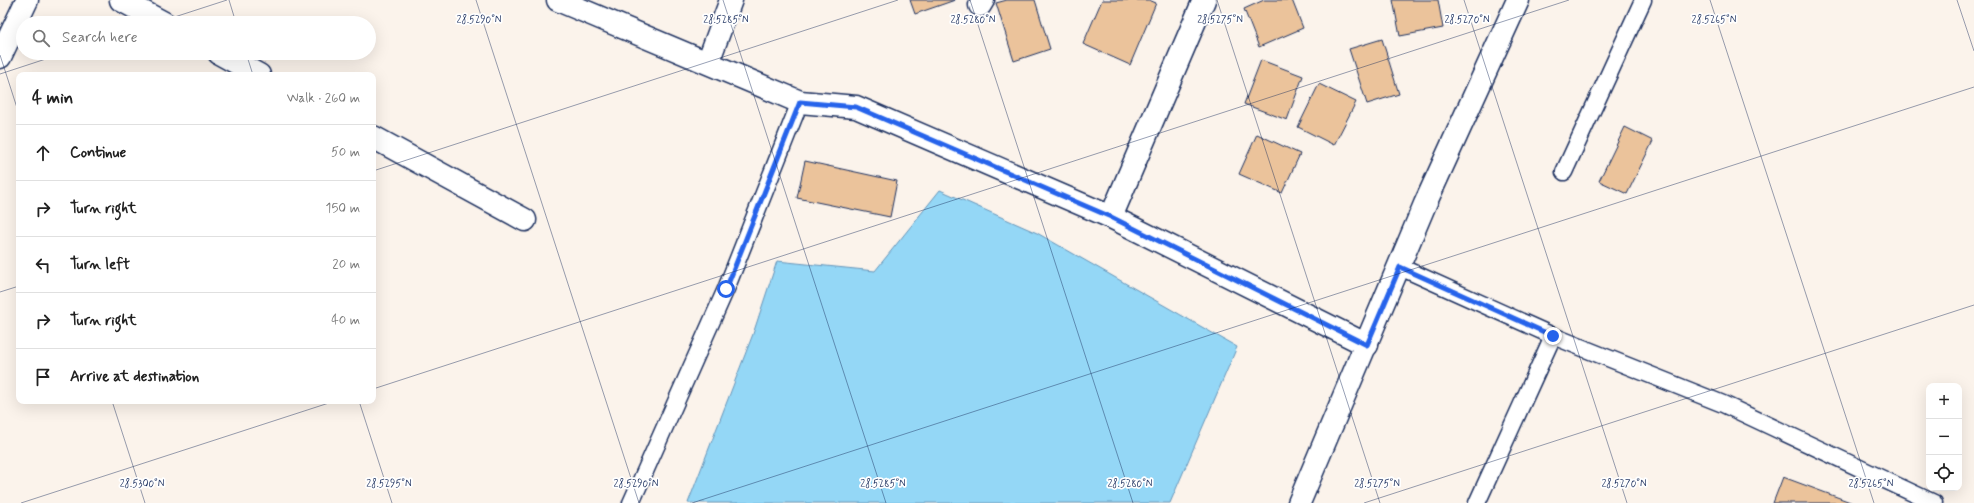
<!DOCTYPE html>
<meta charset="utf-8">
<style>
:root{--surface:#fff;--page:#f6f6f6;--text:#222;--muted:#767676;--line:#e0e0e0}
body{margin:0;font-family:Mynerve,sans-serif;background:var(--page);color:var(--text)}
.controls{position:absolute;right:12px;bottom:12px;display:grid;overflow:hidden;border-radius:8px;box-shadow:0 4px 16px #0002}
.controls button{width:36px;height:36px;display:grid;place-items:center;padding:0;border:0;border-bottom:1px solid var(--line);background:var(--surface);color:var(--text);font:20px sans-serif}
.stop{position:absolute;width:12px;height:12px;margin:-9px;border:3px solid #2563eb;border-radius:50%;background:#fff}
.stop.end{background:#2563eb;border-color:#fff;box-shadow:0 1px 4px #0008}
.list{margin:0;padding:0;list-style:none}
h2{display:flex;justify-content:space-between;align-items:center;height:52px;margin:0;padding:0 16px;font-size:17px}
h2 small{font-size:13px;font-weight:400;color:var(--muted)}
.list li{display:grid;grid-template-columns:26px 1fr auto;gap:12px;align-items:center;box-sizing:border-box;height:56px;padding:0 16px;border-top:1px solid var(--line)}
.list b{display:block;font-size:15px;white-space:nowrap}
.list em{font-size:13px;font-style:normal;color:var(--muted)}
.icon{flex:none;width:22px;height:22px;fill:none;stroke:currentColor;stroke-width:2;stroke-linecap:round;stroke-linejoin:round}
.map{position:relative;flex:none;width:1974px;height:503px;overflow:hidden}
.search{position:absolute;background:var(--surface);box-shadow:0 4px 16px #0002;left:16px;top:16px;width:360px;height:44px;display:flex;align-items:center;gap:10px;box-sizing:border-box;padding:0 14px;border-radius:22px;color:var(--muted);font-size:15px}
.panel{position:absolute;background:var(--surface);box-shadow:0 4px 16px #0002;left:16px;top:72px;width:360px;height:332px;border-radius:8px}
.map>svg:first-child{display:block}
.water{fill:#94d7f6;stroke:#6494b9}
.building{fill:#ebc39b;stroke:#1b2f5e}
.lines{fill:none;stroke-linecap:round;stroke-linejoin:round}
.lane-casing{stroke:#1b2f5e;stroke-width:19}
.street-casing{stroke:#1b2f5e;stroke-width:25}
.lane{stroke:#fff;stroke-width:16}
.street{stroke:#fff;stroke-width:22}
.route{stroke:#2563eb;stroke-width:5}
.ticks{fill:none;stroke:#1b2f5e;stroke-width:1;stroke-opacity:0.45}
.ticks-label{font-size:10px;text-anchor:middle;fill:#1b2f5e;stroke:#fff;stroke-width:3.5;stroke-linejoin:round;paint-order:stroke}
</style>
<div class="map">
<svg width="1974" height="503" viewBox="0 0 1974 503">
<rect width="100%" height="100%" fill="#fbf3eb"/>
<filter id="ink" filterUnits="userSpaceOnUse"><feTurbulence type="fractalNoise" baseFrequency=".025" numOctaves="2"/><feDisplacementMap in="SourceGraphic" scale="8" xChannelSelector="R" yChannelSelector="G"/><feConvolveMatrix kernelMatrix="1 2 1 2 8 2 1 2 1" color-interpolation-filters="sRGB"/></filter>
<g filter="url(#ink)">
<polygon class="water" points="940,190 1037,233 1237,347 1170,503 688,503 753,334 777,261 875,271"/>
<g class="building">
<polygon points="910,0 955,0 915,14"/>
<polygon points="1007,0 1035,0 1050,49 1014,61 996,3"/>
<polygon points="1102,0 1149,0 1156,3 1130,65 1083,44"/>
<polygon points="1264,0 1292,0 1303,28 1259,47 1244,9"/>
<polygon points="1393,0 1438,0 1443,28 1400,36"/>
<polygon points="1382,39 1399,94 1367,104 1349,49"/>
<polygon points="1261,60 1303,76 1287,120 1244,104"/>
<polygon points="1319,84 1356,102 1334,145 1298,127"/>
<polygon points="1625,127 1653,141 1627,194 1599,181"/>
<polygon points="1257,134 1300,154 1282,193 1239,174"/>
<polygon points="805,161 897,181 890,217 797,198"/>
<polygon points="1783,477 1853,503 1773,503"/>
</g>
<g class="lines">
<defs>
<g id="lane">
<polyline points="1564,172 1643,0"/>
<polyline points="1400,267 1553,336 1723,404 1934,503"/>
<polyline points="631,503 726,289 800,102"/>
<polyline points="1477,503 1553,336"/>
</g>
<g id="street">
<polyline points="121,0 164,23"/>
<polyline points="558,0 800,102 856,107 1111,217 1367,345"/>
<polyline points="980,5 983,0"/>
<polyline points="219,53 259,75"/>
<polyline points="0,57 27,0"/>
<polyline points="708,62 731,0"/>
<polyline points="373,137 525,220"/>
<polyline points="1111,217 1204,0"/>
<polyline points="1299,503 1425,204 1518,0"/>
</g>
</defs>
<use href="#lane" class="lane-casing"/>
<use href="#street" class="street-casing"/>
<use href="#lane" class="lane"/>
<use href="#street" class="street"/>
</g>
</g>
<g class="lines" filter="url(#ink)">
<polyline class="route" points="726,289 800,102 856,107 1111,217 1367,345 1400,267 1553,336"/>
</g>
<path class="ticks" d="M229 0 236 23M476 0 639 503M723 0 886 503M970 0 1133 503M1217 0 1380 503M1464 0 1627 503M1710 0 1874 503M1957 0 1974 51M156 23 227 0M246 53 253 75M0 55 19 114M0 74 64 53M373 171 898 0M0 292 19 286M373 389 1569 0M112 401 145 503M359 401 392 503M21 503 335 401M692 503 1974 87M1364 503 1974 305"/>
<g class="ticks-label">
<text x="479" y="23">28.5290°N</text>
<text x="726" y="23">28.5285°N</text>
<text x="973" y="23">28.5280°N</text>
<text x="1220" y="23">28.5275°N</text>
<text x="1467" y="23">28.5270°N</text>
<text x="1714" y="23">28.5265°N</text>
<text x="142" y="487">28.5300°N</text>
<text x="389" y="487">28.5295°N</text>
<text x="636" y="487">28.5290°N</text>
<text x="883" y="487">28.5285°N</text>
<text x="1130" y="487">28.5280°N</text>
<text x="1377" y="487">28.5275°N</text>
<text x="1624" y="487">28.5270°N</text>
<text x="1871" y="487">28.5265°N</text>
</g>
</svg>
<div class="controls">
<button>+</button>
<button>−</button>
<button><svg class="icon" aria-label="locate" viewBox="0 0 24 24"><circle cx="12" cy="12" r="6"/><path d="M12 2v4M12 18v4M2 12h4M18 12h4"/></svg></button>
</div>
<div class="stop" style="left:726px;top:289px"></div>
<div class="stop end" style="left:1553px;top:336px"></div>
<div class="search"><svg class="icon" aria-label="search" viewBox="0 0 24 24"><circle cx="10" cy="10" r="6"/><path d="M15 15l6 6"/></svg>Search here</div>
<section class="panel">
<h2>4 min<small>Walk · 260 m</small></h2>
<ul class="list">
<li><svg class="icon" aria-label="ahead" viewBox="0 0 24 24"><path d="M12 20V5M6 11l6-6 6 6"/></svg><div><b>Continue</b></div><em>50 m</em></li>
<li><svg class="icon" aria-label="right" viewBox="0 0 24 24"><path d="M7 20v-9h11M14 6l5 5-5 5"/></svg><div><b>Turn right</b></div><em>150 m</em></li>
<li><svg class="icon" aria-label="left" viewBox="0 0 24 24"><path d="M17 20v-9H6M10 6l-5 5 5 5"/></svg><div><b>Turn left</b></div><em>20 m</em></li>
<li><svg class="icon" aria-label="right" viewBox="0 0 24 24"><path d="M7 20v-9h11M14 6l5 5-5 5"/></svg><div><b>Turn right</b></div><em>40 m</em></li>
<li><svg class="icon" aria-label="arrive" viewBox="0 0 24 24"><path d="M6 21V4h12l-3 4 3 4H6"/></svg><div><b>Arrive at destination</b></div></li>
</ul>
</section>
</div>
